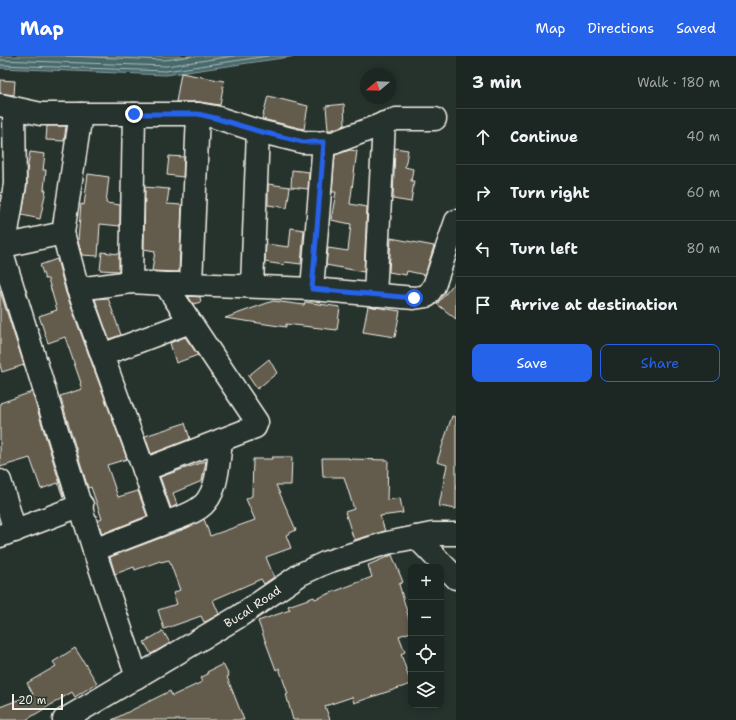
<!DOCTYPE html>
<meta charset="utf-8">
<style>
:root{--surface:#1c2622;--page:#29322f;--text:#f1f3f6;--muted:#a0a5a5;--line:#3a4340;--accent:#2563eb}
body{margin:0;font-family:"Shantell Sans",sans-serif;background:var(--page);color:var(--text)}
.controls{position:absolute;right:12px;bottom:12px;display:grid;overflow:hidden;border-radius:8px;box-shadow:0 2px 6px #0003}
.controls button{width:36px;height:36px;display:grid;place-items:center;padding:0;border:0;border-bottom:1px solid var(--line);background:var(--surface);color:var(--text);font:20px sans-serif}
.compass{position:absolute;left:360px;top:12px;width:36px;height:36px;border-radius:50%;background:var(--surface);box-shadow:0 2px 6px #0003;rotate:251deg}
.scale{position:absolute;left:12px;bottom:10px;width:51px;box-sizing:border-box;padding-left:4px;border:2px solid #f4f1e8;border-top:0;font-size:11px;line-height:14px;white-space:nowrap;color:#f4f1e8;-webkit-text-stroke:3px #26332d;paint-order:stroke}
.stop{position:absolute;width:12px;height:12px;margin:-9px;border:3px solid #2563eb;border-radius:50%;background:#fff}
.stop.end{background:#2563eb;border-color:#fff;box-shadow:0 1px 4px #0008}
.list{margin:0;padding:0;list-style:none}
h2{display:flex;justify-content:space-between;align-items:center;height:52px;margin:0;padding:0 16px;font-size:17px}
h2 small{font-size:13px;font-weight:400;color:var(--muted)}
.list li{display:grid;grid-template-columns:26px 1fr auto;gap:12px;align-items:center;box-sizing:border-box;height:56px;padding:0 16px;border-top:1px solid var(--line)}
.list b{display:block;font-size:15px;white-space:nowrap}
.list em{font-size:13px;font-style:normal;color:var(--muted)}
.actions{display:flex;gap:8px;padding:12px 16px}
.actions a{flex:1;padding:9px 0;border:1px solid var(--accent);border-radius:8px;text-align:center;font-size:14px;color:var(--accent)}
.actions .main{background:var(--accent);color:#fff}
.icon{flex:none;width:22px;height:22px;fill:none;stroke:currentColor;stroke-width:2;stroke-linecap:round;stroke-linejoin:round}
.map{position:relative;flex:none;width:456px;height:664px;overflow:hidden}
header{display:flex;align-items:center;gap:24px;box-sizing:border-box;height:56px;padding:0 20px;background:var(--accent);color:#fff}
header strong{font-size:19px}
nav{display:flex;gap:22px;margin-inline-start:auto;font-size:14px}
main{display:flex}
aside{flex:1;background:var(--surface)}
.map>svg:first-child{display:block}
.water{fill:#46696c;stroke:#8c9f9e}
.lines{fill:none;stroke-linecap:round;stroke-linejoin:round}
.shore{stroke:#aebbb6;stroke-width:1}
.building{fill:#645b4d;stroke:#f4f1e8}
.minor-casing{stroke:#f4f1e8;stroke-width:25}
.minor{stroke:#26332d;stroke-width:22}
.route{stroke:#2563eb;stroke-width:5}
.labels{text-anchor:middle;stroke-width:4;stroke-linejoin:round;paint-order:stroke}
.street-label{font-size:12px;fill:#f4f1e8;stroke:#26332d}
</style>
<header>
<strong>Map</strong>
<nav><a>Map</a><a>Directions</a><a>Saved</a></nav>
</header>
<main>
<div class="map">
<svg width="456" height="664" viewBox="0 0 456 664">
<rect width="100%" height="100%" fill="#26332d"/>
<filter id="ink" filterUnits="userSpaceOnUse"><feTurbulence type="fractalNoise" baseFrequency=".025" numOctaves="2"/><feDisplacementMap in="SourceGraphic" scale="8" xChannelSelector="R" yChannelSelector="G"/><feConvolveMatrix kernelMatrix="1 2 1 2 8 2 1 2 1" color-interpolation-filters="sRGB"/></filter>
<g filter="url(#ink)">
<polygon class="water" points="0,0 296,0 166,19 0,12"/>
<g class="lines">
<g class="shore">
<polyline points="66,0 165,4 192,0"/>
<polyline points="0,4 166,10 234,0"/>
<polyline points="0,9 166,15 268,0"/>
</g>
</g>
<g class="building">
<polygon points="181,17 224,25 220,49 200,46 176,46"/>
<polygon points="0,24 15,25 14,39 0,37"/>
<polygon points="268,40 308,50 304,73 262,63"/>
<polygon points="344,48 345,69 331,74 328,74 326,50"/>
<polygon points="47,70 66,70 64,85 46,84"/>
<polygon points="395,92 408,94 405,111 413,113 411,125 414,125 411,146 393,143"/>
<polygon points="350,94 357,95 350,148 367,151 364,216 326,209 328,192 348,195 351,168 331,164 336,136 332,136 335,99"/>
<polygon points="30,96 45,98 43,114 46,114 44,134 46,134 40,163 22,159 27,130 27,115"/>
<polygon points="169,100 184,101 183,121 167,119"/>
<polygon points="292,114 309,116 308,133 291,131"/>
<polygon points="88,118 109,121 106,147 120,149 120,170 100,168 98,200 82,199 78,185 81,148 84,149"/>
<polygon points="268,128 290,131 287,152 268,149"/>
<polygon points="145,131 169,133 167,148 182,149 179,216 152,215 155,195 144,193"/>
<polygon points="291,172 304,174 301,208 285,206 284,209 265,206 266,188 289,191"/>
<polygon points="391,182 434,190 425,219 407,215 406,219 389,216"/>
<polygon points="102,196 119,198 119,215 100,214"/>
<polygon points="57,203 66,237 127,403 107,409 118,441 138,435 147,460 102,478 98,465 102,463 91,431 88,432 60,340 82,333 80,328 81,327 65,281 48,287 39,260 57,254 48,223 45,223 40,209"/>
<polygon points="456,225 456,263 437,248"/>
<polygon points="0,235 24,309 2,316 0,309"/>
<polygon points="188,240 200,241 201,246 193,248"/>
<polygon points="108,242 121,279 109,283 95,243"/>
<polygon points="273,245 304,249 305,246 340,251 337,274 286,268 286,271 225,262"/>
<polygon points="368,250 400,255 395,281 363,276"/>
<polygon points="185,281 198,299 176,307 170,287"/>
<polygon points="269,303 277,317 257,333 248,320"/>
<polygon points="32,336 64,441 63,441 58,427 41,433 30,402 0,411 0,347"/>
<polygon points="452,360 456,361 456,453 439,450 447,409 437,406"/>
<polygon points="185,367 190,383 151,398 145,380"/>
<polygon points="272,401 292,401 291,429 276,429 296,474 286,479 291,492 266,501 274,521 264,528 261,523 213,544 219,558 207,565 204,566 201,560 164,573 158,554 177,548 173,537 180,534 169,504 161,506 160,505 135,514 134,511 115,518 110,501 187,472 204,463 210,480 255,464 246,443 252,440 253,403 272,403"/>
<polygon points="322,402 349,402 349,403 388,404 387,444 400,442 403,457 380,460 385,475 354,484 345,456 354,453 344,421 323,421"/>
<polygon points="206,405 202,425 173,437 177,449 171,452 160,421"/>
<polygon points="392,499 403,526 399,528 411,570 411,576 399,580 405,596 401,598 411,628 354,647 352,641 325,650 330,664 293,664 286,638 288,638 279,612 276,614 258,565 290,554 288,550 314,541 315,543 372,521 368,509"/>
<polygon points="163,575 170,587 151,598 144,586"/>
<polygon points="75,592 97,627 75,641 72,636 26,664 0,664 0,651 33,638 27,627 56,610 53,606"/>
<polygon points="223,608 229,620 227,621 244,664 112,664 170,635 172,640 202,626 200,622 208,618 207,616"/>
</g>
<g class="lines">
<defs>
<g id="minor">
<polyline points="0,49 41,58 198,58 215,61 258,75 303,86 333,87 396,63 435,63"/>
<polyline points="14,53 15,128 3,200 94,494 137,621"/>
<polyline points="81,58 63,177 78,233 144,414 255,371 257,366 165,228"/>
<polyline points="4,190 63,177"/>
<polyline points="131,226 134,58"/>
<polyline points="191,228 198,58"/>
<polyline points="252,230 258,75"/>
<polyline points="78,233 131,226 165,228 191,228 312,233 414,242 427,240 434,230 456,165"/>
<polyline points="312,233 324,86"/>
<polyline points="375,239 384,67"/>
<polyline points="102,299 190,266"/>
<polyline points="0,425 15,475"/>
<path d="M159 469C171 464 185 461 196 454 219 442 218 407 221 384"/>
<polyline points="0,480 82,449"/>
<polyline points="416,481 456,522"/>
<polyline points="94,494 159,469 160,466 160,459 144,414"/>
<path id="s1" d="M64 664 238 561 301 518 327 506 387 487 432 478H456"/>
</g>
</defs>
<use href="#minor" class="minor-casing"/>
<use href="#minor" class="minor"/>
</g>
</g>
<g class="lines" filter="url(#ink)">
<polyline class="route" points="134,58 198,58 215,62 258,75 303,86 324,86 312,233 414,242"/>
</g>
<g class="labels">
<g class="street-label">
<text dy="4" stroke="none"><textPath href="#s1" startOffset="220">Bucal Road</textPath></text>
</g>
</g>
</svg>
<div class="controls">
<button>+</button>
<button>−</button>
<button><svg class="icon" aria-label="locate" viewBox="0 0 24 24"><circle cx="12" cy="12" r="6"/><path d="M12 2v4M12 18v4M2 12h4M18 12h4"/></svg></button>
<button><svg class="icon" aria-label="layers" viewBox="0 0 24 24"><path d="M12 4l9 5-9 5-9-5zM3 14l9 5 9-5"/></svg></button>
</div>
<svg class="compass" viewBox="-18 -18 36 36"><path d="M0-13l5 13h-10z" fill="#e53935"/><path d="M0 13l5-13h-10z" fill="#a0a5a5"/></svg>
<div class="scale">20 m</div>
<div class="stop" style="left:414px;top:242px"></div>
<div class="stop end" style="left:134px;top:58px"></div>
</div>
<aside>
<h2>3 min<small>Walk · 180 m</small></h2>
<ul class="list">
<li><svg class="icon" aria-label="ahead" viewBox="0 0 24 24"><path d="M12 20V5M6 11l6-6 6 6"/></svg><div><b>Continue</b></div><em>40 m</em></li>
<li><svg class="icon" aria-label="right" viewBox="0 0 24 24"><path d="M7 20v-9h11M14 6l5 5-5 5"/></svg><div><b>Turn right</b></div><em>60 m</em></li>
<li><svg class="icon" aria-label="left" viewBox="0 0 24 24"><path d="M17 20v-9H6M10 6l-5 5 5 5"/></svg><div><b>Turn left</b></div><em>80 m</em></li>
<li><svg class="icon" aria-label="arrive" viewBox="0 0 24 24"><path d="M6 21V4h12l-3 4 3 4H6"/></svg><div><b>Arrive at destination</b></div></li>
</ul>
<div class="actions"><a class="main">Save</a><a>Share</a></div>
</aside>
</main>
